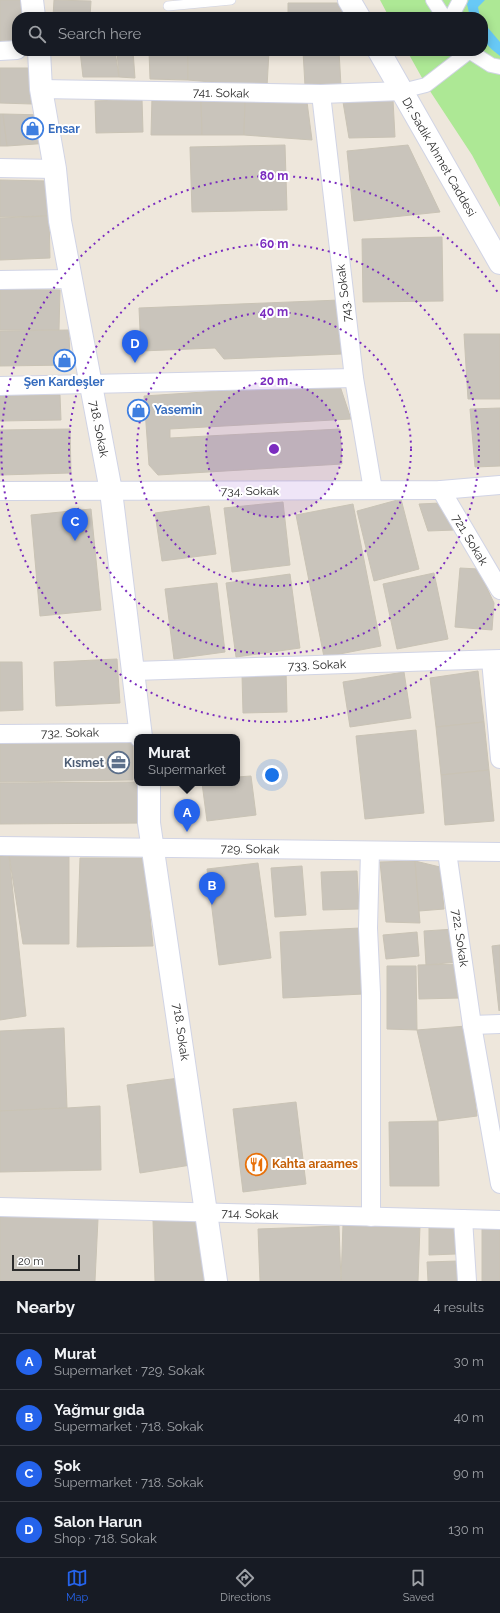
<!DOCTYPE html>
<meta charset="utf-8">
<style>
:root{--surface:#171b24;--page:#20242c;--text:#f1f3f6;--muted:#9ea1a6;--line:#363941;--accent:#2563eb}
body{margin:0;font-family:Raleway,sans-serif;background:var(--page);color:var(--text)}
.scale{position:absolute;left:12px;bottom:10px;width:68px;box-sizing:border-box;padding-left:4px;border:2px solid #2b2b2b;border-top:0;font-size:11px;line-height:14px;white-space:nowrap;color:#2b2b2b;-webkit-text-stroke:3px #fff;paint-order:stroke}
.you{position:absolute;left:272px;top:775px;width:14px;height:14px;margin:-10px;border:3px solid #fff;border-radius:50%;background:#1a73e8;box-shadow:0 0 0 6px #1a73e833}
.badge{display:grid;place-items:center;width:26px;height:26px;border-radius:50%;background:var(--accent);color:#fff;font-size:13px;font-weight:700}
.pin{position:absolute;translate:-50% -33px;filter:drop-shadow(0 1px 2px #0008)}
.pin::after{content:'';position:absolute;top:21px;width:14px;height:12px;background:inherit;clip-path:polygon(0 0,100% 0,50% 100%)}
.popup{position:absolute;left:134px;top:734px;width:106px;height:52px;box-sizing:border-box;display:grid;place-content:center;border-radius:8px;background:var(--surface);filter:drop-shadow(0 1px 3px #0005);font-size:13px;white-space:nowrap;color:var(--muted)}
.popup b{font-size:15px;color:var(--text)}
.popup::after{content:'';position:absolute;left:50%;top:100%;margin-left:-8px;border:8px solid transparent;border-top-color:var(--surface)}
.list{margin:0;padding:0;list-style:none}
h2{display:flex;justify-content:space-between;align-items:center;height:52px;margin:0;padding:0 16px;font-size:17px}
h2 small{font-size:13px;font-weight:400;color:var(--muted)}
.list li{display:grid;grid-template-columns:26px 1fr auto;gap:12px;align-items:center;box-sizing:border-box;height:56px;padding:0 16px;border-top:1px solid var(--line)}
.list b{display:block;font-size:15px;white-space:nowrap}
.list p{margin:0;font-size:13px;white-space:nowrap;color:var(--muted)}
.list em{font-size:13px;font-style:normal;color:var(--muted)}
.icon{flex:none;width:22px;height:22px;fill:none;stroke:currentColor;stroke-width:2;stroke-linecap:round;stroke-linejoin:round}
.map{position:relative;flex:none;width:500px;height:1281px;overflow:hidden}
.search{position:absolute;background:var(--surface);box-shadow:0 2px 10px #0003;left:12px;right:12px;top:12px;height:44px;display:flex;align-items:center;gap:10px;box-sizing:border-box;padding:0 14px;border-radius:16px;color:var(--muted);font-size:15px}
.sheet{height:276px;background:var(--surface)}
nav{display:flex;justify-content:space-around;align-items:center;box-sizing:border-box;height:56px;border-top:1px solid var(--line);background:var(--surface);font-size:11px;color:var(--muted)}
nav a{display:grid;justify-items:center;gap:2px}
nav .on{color:var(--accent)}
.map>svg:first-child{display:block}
.green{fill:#ade895}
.water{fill:#68c9f6}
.building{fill:#c9c4bb;stroke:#c9c3b5}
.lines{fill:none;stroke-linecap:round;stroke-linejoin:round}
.service-casing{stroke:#d1d4e5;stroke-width:10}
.pedestrian-casing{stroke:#d1d4e5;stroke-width:16}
.minor-casing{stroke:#d1d4e5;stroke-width:20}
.tertiary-casing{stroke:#d1d4e5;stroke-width:24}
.service{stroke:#fff;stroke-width:9}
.pedestrian{stroke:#fff;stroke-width:14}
.minor{stroke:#fff;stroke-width:18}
.tertiary{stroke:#fff;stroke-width:22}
.ring{fill:none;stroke:#7b2cbf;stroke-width:2;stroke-dasharray:2 4}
.labels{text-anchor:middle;stroke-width:4;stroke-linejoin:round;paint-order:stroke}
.street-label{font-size:12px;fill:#2b2b2b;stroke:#fff}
.shop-label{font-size:12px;font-weight:bold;fill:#366cbe;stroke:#fff;text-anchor:start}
.service-label{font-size:12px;font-weight:bold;fill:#4e5e75;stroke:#fff;text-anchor:end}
.food-label{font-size:12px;font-weight:bold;fill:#c56008;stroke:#fff;text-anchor:start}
.centre{fill:#7b2cbf;stroke:#fff;stroke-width:2}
.ring-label{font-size:12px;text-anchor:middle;font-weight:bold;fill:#7b2cbf;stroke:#fff;stroke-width:4;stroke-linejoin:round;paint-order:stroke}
</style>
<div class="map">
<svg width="500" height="1281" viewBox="0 0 500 1281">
<rect width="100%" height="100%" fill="#eee7dc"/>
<polygon class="green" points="380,0 500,0 500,207 472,155 426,85 407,51 483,51 483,17 389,17"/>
<g class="water">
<polygon points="469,0 485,0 478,7 480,17 470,17 467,4"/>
<path d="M483 22 500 42V56C484 44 483 41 483 22Z"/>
</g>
<g class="building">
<polygon points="0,0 22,0 25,17 17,17 17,40 0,41"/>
<polygon points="54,0 91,1 90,17 53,17"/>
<polygon points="288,3 344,3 351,17 288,17"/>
<polygon points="80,51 115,51 119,77 83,77"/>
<polygon points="117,51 133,51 135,78 119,77"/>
<polygon points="149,51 188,51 188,80 150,79"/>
<polygon points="188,51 269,51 267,87 188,80"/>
<polygon points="303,51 339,51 341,86 305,86"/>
<polygon points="0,68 29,68 32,104 0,103"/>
<polygon points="152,97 201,99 202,135 151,135"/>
<polygon points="142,99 143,132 96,133 95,101"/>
<polygon points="201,99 245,100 244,135 202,135"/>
<polygon points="245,100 307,102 312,140 244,135"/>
<polygon points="393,100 395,137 349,138 343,102"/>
<polygon points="0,114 3,114 7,146 0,146"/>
<polygon points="3,114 46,115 50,143 7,146"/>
<polygon points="285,145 287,210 192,212 190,147"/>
<polygon points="408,145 440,212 354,221 347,151"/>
<polygon points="0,180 48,181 49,216 0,217"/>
<polygon points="49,216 50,258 0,260 0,218"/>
<polygon points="442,237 443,301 363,302 362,239"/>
<polygon points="0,289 60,290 59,330 0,330"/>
<polygon points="340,300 342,354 224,359 215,348 141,351 139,308"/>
<polygon points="69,330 70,365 0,366 0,331"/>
<polygon points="464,334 500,334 500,399 468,399"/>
<polygon points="339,383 351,419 170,429 170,438 340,429 342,464 158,475 149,465 144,396"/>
<polygon points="60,395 61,420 0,421 0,396"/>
<polygon points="500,408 500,466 475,467 470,409"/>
<polygon points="70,429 71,473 0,475 0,430"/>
<polygon points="401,499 419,569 374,581 357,511"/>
<polygon points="283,502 290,565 232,572 224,508"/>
<polygon points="441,503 455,530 428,531 419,504"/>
<polygon points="353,504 381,646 324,657 296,515"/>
<polygon points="209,506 216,554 162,561 155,513"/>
<polygon points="91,509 101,610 40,616 31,515"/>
<polygon points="460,568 478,569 494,603 492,630 455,627"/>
<polygon points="434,573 448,639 397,649 383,584"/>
<polygon points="290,574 300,648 236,657 226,583"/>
<polygon points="217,583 225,652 174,659 165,589"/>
<polygon points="117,659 120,703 56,706 54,662"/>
<polygon points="0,662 22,662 23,710 0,711"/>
<polygon points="286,670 287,712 243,713 242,675"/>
<polygon points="478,671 484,722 436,727 430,678"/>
<polygon points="404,672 411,718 350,727 343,682"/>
<polygon points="484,722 489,770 441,775 436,727"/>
<polygon points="416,730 424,813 365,819 356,736"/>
<polygon points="133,741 133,780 0,782 0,743"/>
<polygon points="489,770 494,821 445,825 441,775"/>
<polygon points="251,776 256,815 207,821 202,783 237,783 237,777"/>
<polygon points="137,782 149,783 149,823 0,824 0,783"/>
<polygon points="9,855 69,856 69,944 23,944"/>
<polygon points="9,855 26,1016 0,1020 0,856"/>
<polygon points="80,858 144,858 153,946 77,947"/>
<polygon points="415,861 420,923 386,922 380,862"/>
<polygon points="415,861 440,867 444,909 419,911"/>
<polygon points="258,863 271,958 219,965 207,869"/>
<polygon points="302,866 306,915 275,917 271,868"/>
<polygon points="357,871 359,909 323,910 321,872"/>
<polygon points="360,928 363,994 283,998 280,932"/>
<polygon points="455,929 457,962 426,965 424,931"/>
<polygon points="417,932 419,956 386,959 383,935"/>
<polygon points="500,945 500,1010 499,1011 492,946"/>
<polygon points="460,964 460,998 419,999 418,965"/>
<polygon points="387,966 416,966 417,1030 387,1029"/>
<polygon points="466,1026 477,1116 438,1121 417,1030"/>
<polygon points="64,1028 67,1108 0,1111 0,1031"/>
<polygon points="179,1078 191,1165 140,1173 127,1085"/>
<polygon points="296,1102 306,1184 243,1192 233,1109"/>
<polygon points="100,1106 101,1170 0,1172 0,1111 67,1108"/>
<polygon points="438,1121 439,1186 390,1186 389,1122"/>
<polygon points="0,1215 98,1219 95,1281 0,1281"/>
<polygon points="203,1219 205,1281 155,1281 153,1221"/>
<polygon points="343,1224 420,1226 418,1281 341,1281"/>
<polygon points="456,1225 456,1254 429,1255 429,1226"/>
<polygon points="339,1226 341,1281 260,1281 258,1229"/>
<rect x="482" y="1227" width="18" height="54"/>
<polygon points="458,1261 458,1281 428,1281 427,1262"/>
</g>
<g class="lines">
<defs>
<polyline id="service" points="168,6 231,0"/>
<g id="pedestrian">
<polyline points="433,0 444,17"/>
<polyline points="451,17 460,0"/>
<polyline points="469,51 491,65 500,67"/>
<polyline points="402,91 426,85 470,51"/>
</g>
<g id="minor">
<polyline points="0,51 17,50"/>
<polyline points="41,89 321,94 402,91"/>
<polyline points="321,94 354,378 373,490"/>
<polyline points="0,168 55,169"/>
<polyline points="0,280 71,279"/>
<polyline points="0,386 354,378"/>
<polyline points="441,490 500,590"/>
<polyline points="0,491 441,490 500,485"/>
<polyline points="491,660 500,759"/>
<polyline points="134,671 500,659"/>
<polyline points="0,734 140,733"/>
<polyline points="0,846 500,852"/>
<polyline points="370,851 368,928 371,993 371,1217"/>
<polyline points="447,852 472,1025 500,1184"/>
<polyline points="472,1025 500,1024"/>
<polyline points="0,1207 500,1220"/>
<polyline points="463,1219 467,1281"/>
</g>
<g id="tertiary">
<polyline points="32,0 34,17"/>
<polyline points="349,0 359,17"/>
<polyline points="39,51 41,89 55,169 60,221 111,491 141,737"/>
<polyline points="379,51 500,263"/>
<polyline points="149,783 149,823 216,1281"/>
</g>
</defs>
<use href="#service" class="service-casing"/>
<use href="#pedestrian" class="pedestrian-casing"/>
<use href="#minor" class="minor-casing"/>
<use href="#tertiary" class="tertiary-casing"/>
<use href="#service" class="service"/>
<use href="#pedestrian" class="pedestrian"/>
<use href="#minor" class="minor"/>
<use href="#tertiary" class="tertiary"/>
</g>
<circle cx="274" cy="449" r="68" fill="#7b2cbf" fill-opacity=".12"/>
<g class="ring">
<circle cx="274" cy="449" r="68"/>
<circle cx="274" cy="449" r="137"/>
<circle cx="274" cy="449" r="205"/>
<path d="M499 604A273 273 0 1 1 499 294"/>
</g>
<defs>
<symbol id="shop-ring" viewBox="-11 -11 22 22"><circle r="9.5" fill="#fff" stroke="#3f7fe0" stroke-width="1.5"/><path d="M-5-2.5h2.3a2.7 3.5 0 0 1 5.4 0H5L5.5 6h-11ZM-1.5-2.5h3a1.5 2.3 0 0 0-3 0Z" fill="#3f7fe0"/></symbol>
<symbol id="office-ring" viewBox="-11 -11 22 22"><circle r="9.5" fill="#fff" stroke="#5c6f8a" stroke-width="1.5"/><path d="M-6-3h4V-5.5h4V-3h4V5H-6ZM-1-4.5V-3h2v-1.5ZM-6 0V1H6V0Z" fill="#5c6f8a"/></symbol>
<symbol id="restaurant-ring" viewBox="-11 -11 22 22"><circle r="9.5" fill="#fff" stroke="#e8710a" stroke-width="1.5"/><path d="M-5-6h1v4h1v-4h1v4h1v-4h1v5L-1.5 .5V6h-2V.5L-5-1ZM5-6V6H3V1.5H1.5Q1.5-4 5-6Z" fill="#e8710a"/></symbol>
</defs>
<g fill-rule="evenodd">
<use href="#shop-ring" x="20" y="116" width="25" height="25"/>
<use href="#shop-ring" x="52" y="348" width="25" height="25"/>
<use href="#shop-ring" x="126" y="398" width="25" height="25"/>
<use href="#office-ring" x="106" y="750" width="25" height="25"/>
<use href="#restaurant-ring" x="244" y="1152" width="25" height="25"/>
</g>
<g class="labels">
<g class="street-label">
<text transform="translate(221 93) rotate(1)" y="4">741. Sokak</text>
<text transform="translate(439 157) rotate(60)" y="4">Dr. Sadık Ahmet Caddesi</text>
<text transform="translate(344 293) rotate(-97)" y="4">743. Sokak</text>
<text transform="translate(99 429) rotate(79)" y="4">718. Sokak</text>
<text x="250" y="495">734. Sokak</text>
<text transform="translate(470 540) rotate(59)" y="4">721. Sokak</text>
<text transform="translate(317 665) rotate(-2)" y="4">733. Sokak</text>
<text transform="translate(70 733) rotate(-1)" y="4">732. Sokak</text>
<text transform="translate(250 849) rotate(1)" y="4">729. Sokak</text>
<text transform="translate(460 938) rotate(82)" y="4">722. Sokak</text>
<text transform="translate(181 1032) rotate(82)" y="4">718. Sokak</text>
<text transform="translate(250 1214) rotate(2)" y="4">714. Sokak</text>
</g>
<g class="shop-label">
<text x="48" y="133">Ensar</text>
<text x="64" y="386" text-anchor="middle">Şen Kardeşler</text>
<text x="154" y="414">Yasemin</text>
</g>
<g class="service-label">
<text x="104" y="767">Kısmet</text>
</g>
<g class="food-label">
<text x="272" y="1168">Kahta araames</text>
</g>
</g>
<circle cx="274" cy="449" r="6" class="centre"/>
<g class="ring-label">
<text x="274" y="180">80 m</text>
<text x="274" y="248">60 m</text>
<text x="274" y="316">40 m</text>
<text x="274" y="385">20 m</text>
</g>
</svg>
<div class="scale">20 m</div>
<div class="you"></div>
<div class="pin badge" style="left:187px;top:832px">A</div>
<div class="popup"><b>Murat</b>Supermarket</div>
<div class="pin badge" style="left:212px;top:905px">B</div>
<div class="pin badge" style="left:75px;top:541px">C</div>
<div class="pin badge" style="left:135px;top:363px">D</div>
<div class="search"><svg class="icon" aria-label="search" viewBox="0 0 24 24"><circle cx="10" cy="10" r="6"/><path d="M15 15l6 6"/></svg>Search here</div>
</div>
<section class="sheet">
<h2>Nearby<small>4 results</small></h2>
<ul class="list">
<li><span class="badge">A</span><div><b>Murat</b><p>Supermarket · 729. Sokak</p></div><em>30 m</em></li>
<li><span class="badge">B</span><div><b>Yağmur gıda</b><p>Supermarket · 718. Sokak</p></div><em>40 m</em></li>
<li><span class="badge">C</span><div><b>Şok</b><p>Supermarket · 718. Sokak</p></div><em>90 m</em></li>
<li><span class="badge">D</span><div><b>Salon Harun</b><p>Shop · 718. Sokak</p></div><em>130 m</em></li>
</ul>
</section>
<nav>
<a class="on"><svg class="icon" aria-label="map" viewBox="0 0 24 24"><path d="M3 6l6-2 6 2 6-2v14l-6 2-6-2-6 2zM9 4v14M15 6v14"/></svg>Map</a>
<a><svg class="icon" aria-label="directions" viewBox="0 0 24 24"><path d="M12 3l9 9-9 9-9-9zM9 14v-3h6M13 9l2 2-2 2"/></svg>Directions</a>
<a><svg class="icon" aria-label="saved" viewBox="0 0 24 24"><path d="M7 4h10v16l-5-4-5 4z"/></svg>Saved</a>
</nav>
